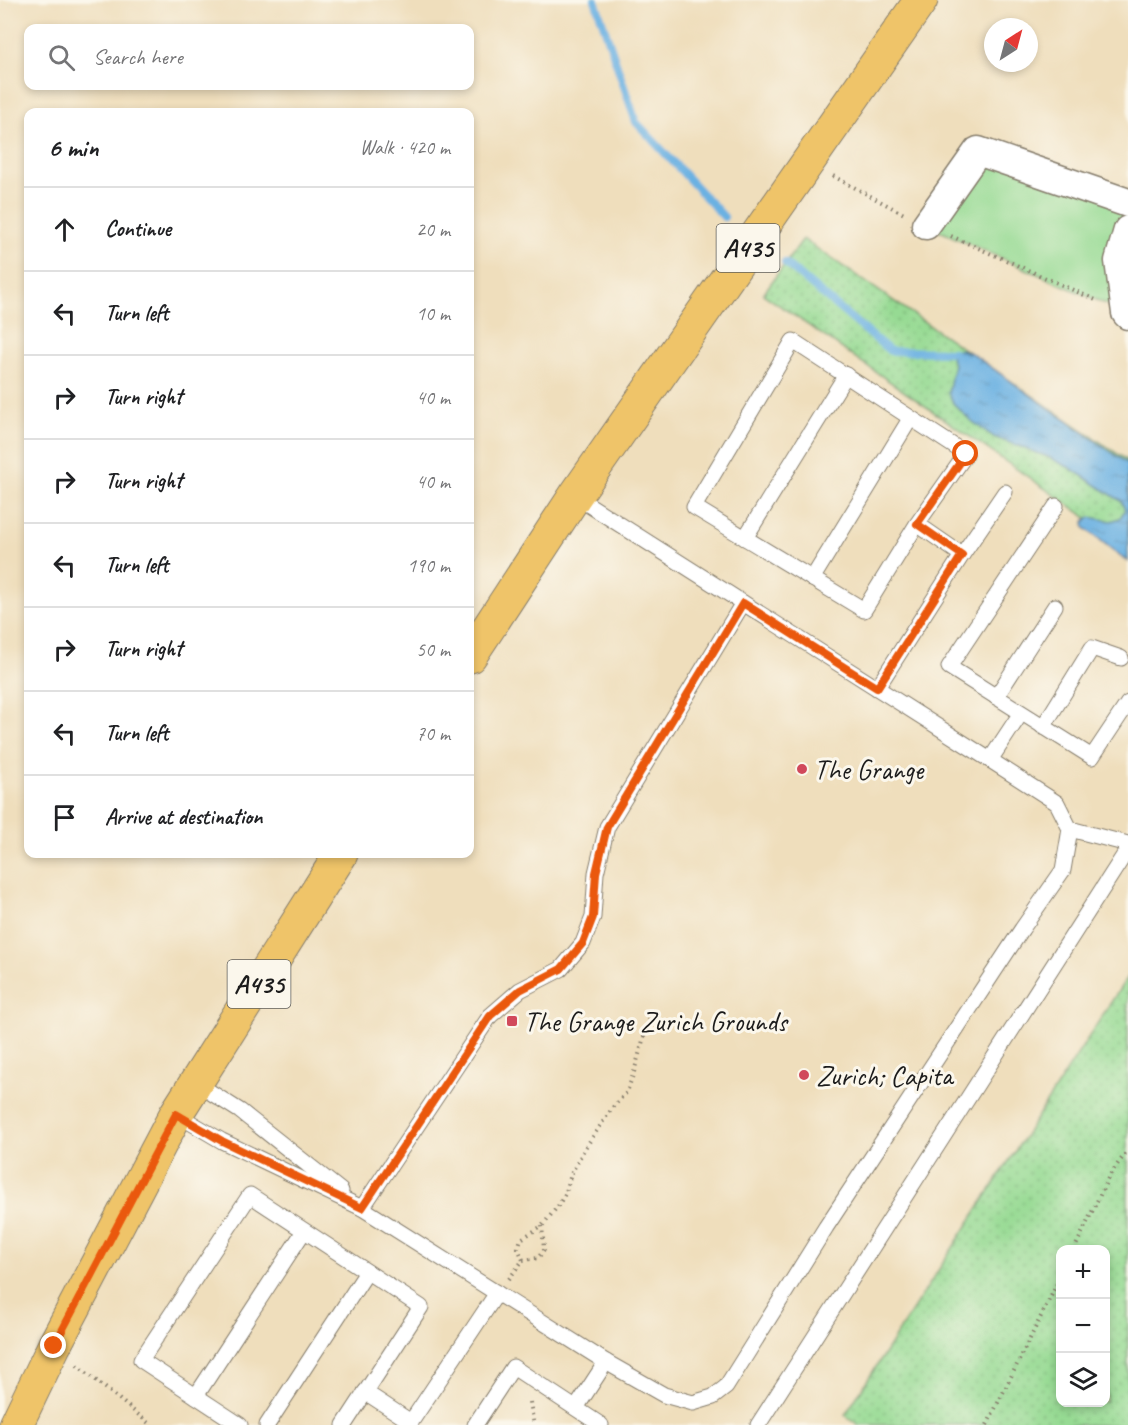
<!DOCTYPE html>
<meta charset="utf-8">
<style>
:root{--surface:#fff;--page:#f2f2f2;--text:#202124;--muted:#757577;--line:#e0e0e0}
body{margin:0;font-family:Caveat,sans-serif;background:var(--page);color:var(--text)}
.controls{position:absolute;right:18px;bottom:18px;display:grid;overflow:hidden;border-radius:12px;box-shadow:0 3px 9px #0003}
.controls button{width:54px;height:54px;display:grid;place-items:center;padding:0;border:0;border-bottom:2px solid var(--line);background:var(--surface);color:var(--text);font:30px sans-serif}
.compass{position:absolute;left:984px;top:18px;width:54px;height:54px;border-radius:50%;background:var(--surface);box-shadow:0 3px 9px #0003;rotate:36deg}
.stop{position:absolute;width:18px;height:18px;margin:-14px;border:4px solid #ea580c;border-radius:50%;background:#fff}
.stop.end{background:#ea580c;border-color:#fff;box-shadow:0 2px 6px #0008}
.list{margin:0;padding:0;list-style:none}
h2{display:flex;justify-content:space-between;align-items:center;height:78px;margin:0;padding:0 24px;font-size:26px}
h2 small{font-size:20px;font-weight:400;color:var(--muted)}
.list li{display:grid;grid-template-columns:39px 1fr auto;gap:18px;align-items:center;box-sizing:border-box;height:84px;padding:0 24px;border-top:2px solid var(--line)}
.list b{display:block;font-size:22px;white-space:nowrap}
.list em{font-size:20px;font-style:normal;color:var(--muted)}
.icon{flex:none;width:33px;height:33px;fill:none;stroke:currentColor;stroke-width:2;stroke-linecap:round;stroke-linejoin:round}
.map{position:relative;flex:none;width:1128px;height:1425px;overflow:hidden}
.search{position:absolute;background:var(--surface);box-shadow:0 3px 9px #0003;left:24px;top:24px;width:450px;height:66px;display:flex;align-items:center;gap:15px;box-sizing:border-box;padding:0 21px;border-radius:12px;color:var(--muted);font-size:22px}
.panel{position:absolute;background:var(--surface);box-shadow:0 3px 9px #0003;left:24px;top:108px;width:450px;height:750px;border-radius:12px}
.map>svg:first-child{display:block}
.grass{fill:#96da93;stroke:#597b58;stroke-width:1.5}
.park{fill:url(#park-dots);stroke:#597b58;stroke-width:1.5;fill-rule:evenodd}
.water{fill:url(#water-ripples);stroke:#44667f;stroke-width:1.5}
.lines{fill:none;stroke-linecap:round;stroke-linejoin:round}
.stream{stroke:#6bb1e2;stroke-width:8}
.service-casing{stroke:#867d6c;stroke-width:17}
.minor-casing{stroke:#867d6c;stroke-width:31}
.primary-casing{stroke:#867d6c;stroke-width:35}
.path{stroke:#867d6c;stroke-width:4;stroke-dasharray:1.5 4.5;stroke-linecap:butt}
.service{stroke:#fff;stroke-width:15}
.minor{stroke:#fff;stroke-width:28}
.primary{stroke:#efc469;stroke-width:33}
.route{stroke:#ea580c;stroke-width:8}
.poi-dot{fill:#d1495b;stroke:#fbf7ec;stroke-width:2}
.labels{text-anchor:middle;stroke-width:6;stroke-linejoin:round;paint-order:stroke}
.shield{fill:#fbf7ec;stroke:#5f5e5a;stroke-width:1.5}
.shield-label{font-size:27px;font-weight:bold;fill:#1c1c1c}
.poi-label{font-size:28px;fill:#1c1c1c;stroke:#fbf7ec;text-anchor:start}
</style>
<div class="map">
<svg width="1128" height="1425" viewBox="0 0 1128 1425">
<defs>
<pattern id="park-dots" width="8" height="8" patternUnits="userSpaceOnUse" patternTransform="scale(1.5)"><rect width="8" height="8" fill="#96da93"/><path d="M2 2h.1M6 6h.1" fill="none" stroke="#81ba7e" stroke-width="1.8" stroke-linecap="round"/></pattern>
<pattern id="water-ripples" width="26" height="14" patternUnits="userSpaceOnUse" patternTransform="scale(1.5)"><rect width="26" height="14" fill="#6bb1e2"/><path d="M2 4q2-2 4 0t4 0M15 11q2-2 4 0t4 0" fill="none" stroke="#578fb6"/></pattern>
</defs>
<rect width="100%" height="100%" fill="#fbf7ec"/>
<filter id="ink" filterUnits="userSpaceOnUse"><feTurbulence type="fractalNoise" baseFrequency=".0167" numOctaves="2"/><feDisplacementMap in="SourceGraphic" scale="12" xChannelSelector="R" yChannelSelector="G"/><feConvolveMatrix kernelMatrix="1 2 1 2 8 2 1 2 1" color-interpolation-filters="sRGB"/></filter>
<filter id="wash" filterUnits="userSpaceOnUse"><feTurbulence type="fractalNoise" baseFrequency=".008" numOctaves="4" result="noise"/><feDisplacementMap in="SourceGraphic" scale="24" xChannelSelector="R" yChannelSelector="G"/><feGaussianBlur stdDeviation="1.35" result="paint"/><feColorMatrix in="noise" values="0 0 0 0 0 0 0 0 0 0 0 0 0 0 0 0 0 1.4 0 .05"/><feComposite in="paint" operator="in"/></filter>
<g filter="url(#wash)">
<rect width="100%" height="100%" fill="#efdebc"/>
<polygon class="grass" points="978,151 1128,203 1126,313 926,225"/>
<g class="park">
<polygon points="803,239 1128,461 1128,546 763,294"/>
<path d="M1128 976V1425H859L845 1415ZM1060 1250H1106V1402H1060Z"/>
</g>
<polygon class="water" points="960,349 971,353 1128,464 1128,562 1085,528 1084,522 1090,517 1111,521 1120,518 1125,510 1121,501 1070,468 1048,457 994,437 970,420 953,403 948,393 954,364 951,359 953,352"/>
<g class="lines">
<g class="stream">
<polyline points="595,0 636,122 724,217"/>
<polyline points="785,263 890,351 953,352"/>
</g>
</g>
</g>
<g filter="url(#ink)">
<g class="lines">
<defs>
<g id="service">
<polyline points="575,496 990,760 1021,713"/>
<polyline points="1056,506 949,667 1092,757 1128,703"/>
<polyline points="745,538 846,375"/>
<polyline points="962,555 1005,492"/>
<polyline points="812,579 910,419"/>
<polyline points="877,688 962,555 917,524 864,610 694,507 793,341 966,454 917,524"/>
<polyline points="996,697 1055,606"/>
<polyline points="1043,727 1092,648 1121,658"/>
<polyline points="1070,829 1128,844"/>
<polyline points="196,1083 240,1111 341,1191"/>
<polyline points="176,1114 222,1141 362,1208 606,1362 664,1395 693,1403 713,1397 726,1387 826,1227 1022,929 1063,870 1070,829 1057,803 990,760"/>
<polyline points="362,1208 490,1016 520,990 561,969 583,943 593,917 596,873 607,827 743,603"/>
<polyline points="365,1392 411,1422 497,1293"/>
<polyline points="196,1396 304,1231"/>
<polyline points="576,1408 606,1362"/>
<polyline points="240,1425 141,1360 250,1195 421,1307 344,1425"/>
<polyline points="267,1425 367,1272"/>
<polyline points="475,1425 513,1367 601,1425"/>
<polyline points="758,1425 1128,849"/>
</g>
<g id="minor">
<polyline points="926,225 978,151 1128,203"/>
<polyline points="1128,230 1119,261 1126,313 1128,315"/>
</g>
<g id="primary">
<polyline points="470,656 575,496 921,0"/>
<polyline points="16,1425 54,1346 176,1114 341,854"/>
</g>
</defs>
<use href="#service" class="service-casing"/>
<use href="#minor" class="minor-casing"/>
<use href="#primary" class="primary-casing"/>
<g class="path">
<polyline points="833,176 904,214"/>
<polyline points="951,236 1098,301"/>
<polyline points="1074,1250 1109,1176 1128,1150"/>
<polyline points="523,1260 538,1258 544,1250 542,1226"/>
<polyline points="509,1279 523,1260 518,1248 521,1239 542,1226 558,1206 566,1192 571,1174 585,1148 613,1107 627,1092 634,1072 652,1009"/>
<polyline points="77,1365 151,1425"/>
<polyline points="530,1402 534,1425"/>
<polyline points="987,1425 1060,1278"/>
</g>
<use href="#service" class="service"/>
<use href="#minor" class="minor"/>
<use href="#primary" class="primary"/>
</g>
</g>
<g class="lines" filter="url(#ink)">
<polyline class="route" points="54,1346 176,1114 222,1141 362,1208 490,1016 520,990 561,969 583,943 593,917 596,873 607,827 743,603 877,688 962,555 917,524 966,454"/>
</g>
<g class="poi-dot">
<circle cx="802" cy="769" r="6"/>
<rect x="506" y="1015" width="12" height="12" rx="3"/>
<circle cx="804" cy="1075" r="6"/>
</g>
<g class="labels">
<g class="shield">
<rect x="716.5" y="224" width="63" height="48" rx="4.5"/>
<rect x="227.5" y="960" width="63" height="48" rx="4.5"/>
</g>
<g class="shield-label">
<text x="748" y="257">A435</text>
<text x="259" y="993">A435</text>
</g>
<g class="poi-label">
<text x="814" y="779">The Grange</text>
<text x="524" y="1031">The Grange Zurich Grounds</text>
<text x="816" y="1085">Zurich; Capita</text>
</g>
</g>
</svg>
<div class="controls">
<button>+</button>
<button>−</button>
<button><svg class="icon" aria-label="layers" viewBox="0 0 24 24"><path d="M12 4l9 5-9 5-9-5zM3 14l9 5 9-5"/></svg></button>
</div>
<svg class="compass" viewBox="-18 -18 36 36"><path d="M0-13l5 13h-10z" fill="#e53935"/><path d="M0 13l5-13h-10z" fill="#757577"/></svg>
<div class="stop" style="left:966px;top:454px"></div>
<div class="stop end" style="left:54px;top:1346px"></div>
<div class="search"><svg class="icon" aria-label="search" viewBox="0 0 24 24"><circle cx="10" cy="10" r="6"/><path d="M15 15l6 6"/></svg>Search here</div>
<section class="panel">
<h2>6 min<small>Walk · 420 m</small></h2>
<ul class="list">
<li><svg class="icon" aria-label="ahead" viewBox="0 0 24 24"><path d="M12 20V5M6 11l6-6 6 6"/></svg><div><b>Continue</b></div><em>20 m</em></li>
<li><svg class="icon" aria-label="left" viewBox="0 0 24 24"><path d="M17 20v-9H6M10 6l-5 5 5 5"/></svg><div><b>Turn left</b></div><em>10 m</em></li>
<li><svg class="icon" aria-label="right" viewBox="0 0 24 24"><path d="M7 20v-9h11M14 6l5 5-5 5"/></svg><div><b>Turn right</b></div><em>40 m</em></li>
<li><svg class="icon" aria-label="right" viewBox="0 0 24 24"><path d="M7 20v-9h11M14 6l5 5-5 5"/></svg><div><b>Turn right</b></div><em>40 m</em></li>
<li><svg class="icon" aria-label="left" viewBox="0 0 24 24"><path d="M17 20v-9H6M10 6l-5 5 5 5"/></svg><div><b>Turn left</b></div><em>190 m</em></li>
<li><svg class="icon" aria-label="right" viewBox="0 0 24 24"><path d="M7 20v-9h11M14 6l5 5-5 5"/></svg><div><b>Turn right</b></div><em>50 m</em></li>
<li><svg class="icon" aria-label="left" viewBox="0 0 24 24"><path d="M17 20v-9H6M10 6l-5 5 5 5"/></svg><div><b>Turn left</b></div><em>70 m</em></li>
<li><svg class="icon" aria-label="arrive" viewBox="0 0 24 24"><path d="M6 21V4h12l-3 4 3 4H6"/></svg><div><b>Arrive at destination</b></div></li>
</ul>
</section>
</div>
